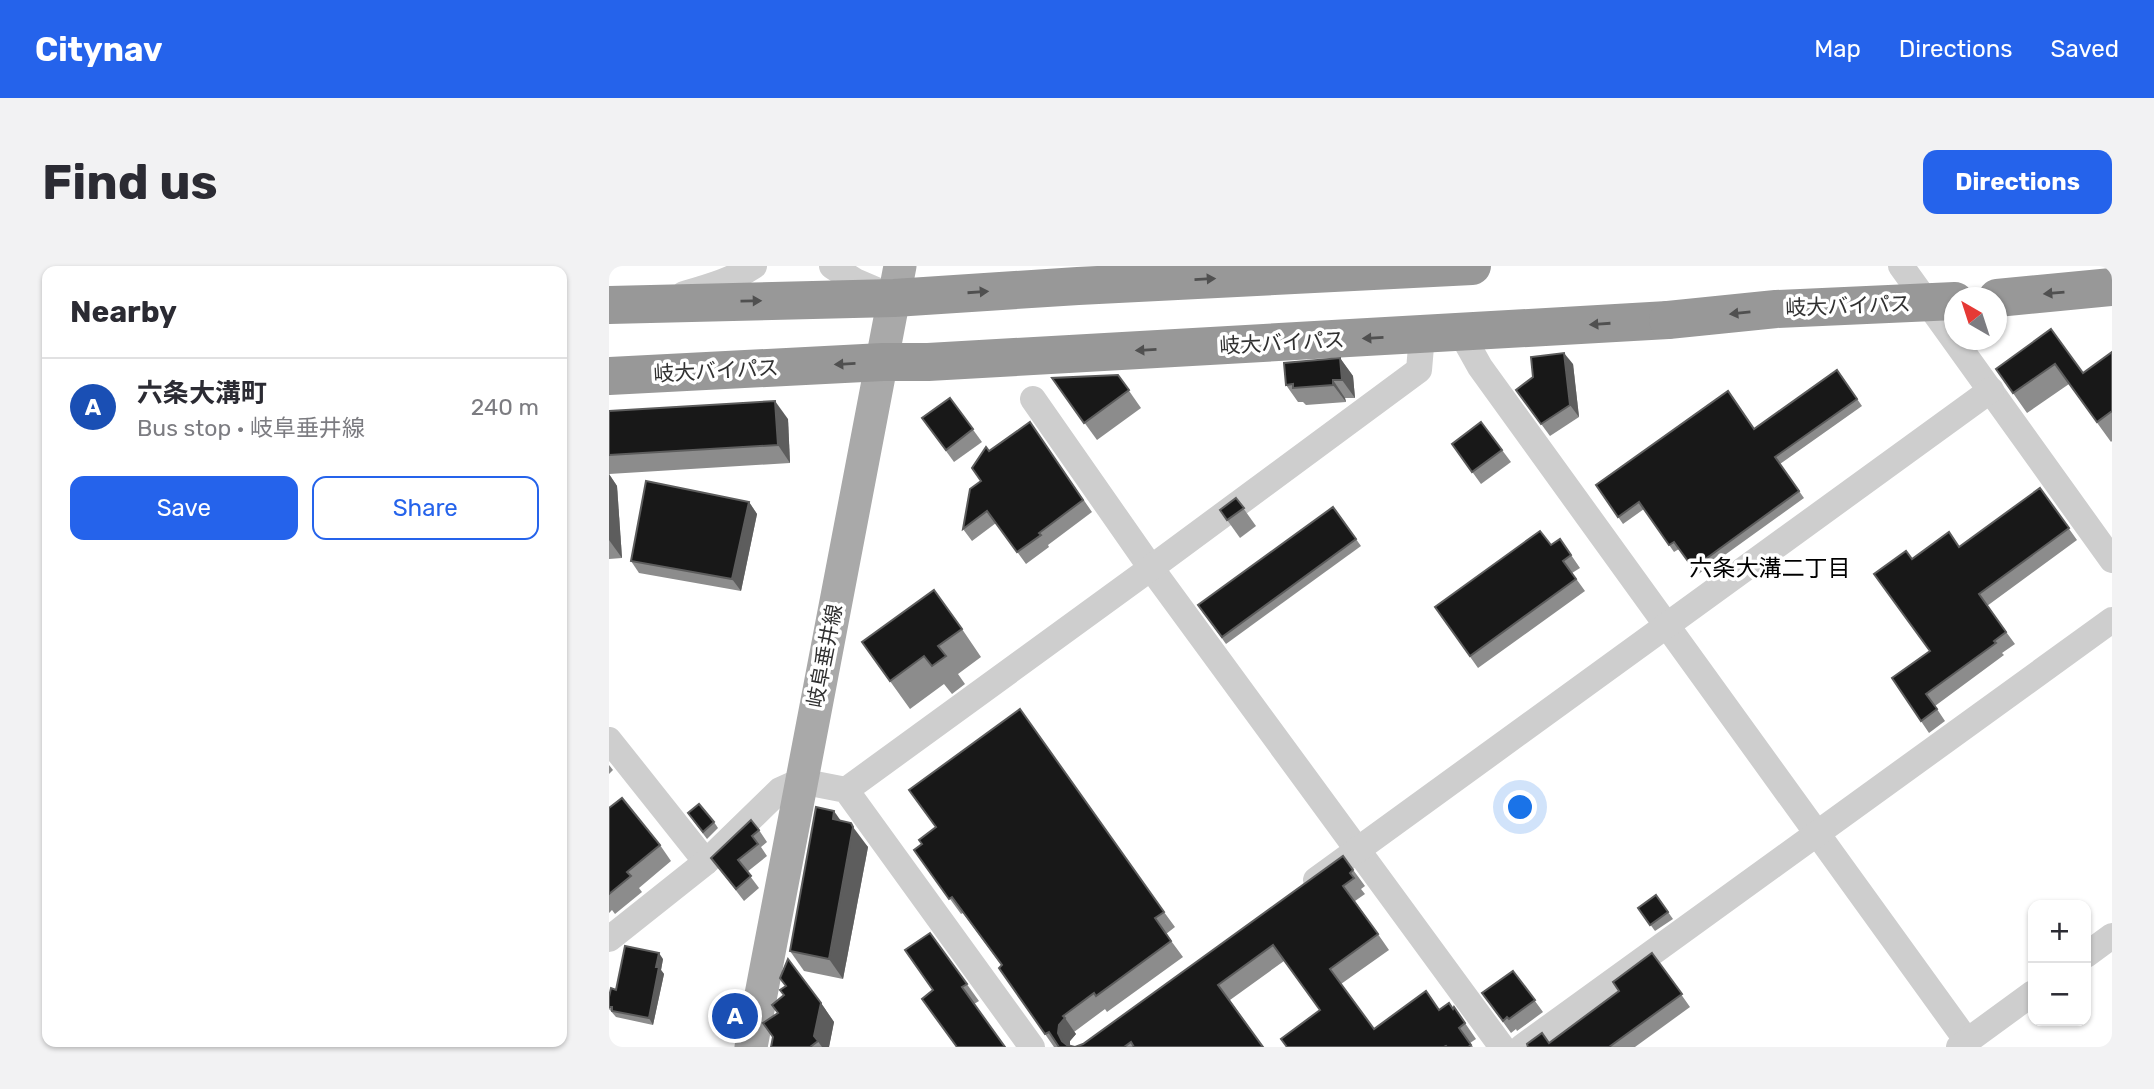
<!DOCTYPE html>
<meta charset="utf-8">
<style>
:root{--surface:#fff;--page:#f2f2f3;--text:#2b2b33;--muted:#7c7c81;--line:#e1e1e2;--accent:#2563eb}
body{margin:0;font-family:Rubik,"Noto Sans JP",sans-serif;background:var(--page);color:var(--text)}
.controls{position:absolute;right:21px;bottom:21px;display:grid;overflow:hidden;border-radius:14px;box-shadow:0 2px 5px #0004}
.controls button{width:63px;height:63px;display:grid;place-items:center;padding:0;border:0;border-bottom:2px solid var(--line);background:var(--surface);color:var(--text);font:35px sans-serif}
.compass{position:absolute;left:1335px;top:21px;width:63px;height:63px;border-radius:50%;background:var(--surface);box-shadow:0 2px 5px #0004;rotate:321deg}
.you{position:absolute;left:912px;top:542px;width:24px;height:24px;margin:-18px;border:5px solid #fff;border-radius:50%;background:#1a73e8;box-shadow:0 0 0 10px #1a73e833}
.badge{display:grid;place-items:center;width:46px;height:46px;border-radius:50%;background:var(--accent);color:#fff;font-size:23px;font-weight:700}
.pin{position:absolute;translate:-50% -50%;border:4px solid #fff;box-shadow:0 2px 7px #0006}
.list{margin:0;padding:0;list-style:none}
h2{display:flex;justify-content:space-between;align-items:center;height:91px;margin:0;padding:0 28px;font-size:30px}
h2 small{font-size:23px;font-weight:400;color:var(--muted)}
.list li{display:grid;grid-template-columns:46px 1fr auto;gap:21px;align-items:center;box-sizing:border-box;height:98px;padding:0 28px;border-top:2px solid var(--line)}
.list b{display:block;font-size:26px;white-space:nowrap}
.list p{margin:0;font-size:23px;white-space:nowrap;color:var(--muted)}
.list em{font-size:23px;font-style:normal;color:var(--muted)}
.actions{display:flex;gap:14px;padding:21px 28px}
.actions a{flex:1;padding:16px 0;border:2px solid var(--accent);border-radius:14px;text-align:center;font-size:24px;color:var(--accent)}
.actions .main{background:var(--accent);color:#fff}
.map{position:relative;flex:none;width:1503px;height:781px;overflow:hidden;border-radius:14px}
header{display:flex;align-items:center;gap:42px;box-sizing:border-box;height:98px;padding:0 35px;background:var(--accent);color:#fff}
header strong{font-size:33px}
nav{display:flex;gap:38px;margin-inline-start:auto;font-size:24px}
.intro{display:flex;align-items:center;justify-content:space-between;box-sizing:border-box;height:168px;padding:0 42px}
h1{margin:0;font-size:49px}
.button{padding:18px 32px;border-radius:14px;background:var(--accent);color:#fff;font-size:24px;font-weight:700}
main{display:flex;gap:42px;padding:0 42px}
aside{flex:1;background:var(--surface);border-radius:14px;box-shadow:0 2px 5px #0004}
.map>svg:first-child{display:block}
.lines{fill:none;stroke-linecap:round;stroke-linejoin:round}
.minor{stroke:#cecece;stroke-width:26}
.major{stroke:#a9a9a9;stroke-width:33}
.highway{stroke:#989898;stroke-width:38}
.highway-bridge{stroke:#989898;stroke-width:38}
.wall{fill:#8c8c8c}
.shaded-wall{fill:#5d5d5d}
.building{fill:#181818;stroke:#5d5d5d;stroke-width:2}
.oneway{fill:#505050}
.labels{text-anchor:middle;stroke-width:7;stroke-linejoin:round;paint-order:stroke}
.street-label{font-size:21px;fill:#313131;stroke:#fff}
.neighbourhood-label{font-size:23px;fill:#000;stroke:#fff}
</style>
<header>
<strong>Citynav</strong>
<nav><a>Map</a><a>Directions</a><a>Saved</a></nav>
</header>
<div class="intro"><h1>Find us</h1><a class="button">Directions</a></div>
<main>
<aside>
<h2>Nearby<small></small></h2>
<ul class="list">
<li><span class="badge" style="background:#1a4fb4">A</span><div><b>六条大溝町</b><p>Bus stop · 岐阜垂井線</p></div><em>240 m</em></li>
</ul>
<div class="actions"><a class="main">Save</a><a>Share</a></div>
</aside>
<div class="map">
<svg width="1503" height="781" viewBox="0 0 1503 781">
<rect width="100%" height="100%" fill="#fff"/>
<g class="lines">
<g class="minor">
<polyline points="223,0 246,15 274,27"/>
<polyline points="1292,0 1503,294"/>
<path d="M75 28C99 21 124 14 145 0"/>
<polyline points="852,67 871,101 1358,775"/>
<polyline points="424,133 542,302 893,781"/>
<polyline points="0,474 97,596"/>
<polyline points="237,524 542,302 810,104 813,69"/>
<polyline points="707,614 1382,124"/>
<polyline points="0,673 97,596 171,524 191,515 237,524 423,781"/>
<polyline points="1477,689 1503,670"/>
<polyline points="913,781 1503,354"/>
<polyline points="1350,781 1424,727"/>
</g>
<polyline class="major" points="142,781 291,0"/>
<g class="highway">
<polyline points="1388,32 1503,21"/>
<polyline points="0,39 285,32 469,20 863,0"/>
<polyline points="0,110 274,96 319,96 1059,54"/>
</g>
<polyline class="highway-bridge" points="1059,54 1167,43 1346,35"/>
</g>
<g class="wall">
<polygon points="1442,63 1474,107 1503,86 1503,175 1502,176 1460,118 1418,147 1387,103"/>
<polygon points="731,92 744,110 746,132 736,132 737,136 697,139 694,136 689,136 677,119"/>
<polygon points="964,98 970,151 941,170 907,124"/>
<polygon points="1228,104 1253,140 1171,198 1195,232 1088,309 1070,283 1065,286 1035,243 1014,258 987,219 1145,163"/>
<polygon points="509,109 532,142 488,174 443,112"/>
<polygon points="341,132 373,176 345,196 313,152"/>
<polygon points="0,145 179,153 181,197 0,208"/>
<polygon points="421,156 483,246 439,279 440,281 417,298 387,257 363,275 354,263 372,215 380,185"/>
<polygon points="872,156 902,196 872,218 843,178"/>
<polygon points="0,208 8,220 13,292 0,293"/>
<polygon points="1431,222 1468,274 1378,340 1406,378 1393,387 1395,389 1326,440 1336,455 1320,467 1283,412 1321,385 1303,293 1350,281"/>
<polygon points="627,232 647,260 631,272 611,244"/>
<polygon points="140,236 148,248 132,325 30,307 22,295"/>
<polygon points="724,241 752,280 617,378 589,339"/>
<polygon points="951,273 971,302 963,307 976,325 869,402 826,341 942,279"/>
<polygon points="353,363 372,391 349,408 356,418 343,428 335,418 301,443 253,376"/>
<polygon points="0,499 4,504 0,508"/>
<polygon points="0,542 51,579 62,595 30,622 33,626 6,648 3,644 0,647"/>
<polygon points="83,553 105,556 109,562 98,573"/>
<polygon points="233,555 259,581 234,713 195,705 181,685"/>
<polygon points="327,561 555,646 566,661 557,668 574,691 498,746 496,743 465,766 467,768 461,775 461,780 466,781 474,778 734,590 756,620 752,623 756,628 746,635 780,684 732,718 765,763 830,744 845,741 867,773 861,777 864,781 678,781 711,744 675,695 621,734 654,781 445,781 390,702 393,700 354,647 352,648 305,584 313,578"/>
<polygon points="150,564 158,576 152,581 158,590 138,606 150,622 135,635 102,592"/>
<polygon points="1029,642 1059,646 1064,653 1046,665"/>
<polygon points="321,667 370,735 365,738 324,724"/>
<polygon points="1043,687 1081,741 1026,781 919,781 940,777 1010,725"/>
<polygon points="54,693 52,704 55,708 44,759 7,751 0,743 0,731 7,724"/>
<polygon points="904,705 934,746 908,765 907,763 902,767 873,727"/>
<polygon points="212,737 225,756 220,781 162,781 164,771"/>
</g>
<g class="shaded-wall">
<polygon points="955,87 964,98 970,151 961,139"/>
<polygon points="731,92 744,110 746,132 733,114"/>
<polygon points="724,114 736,132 737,136 724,119"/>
<polygon points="166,135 179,153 181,197 169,179"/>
<polygon points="0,208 8,220 13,292 0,274"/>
<polygon points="140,236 148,248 132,325 123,313"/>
<polygon points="225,545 239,565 224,553"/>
<polygon points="244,561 259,581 234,713 220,693"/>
<polygon points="50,687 54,693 52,704 55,708 44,759 40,752"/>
<polygon points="212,737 225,756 220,781 213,781 205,770"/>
<polygon points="456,752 467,768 461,775 461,781 453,775 449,767 450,759"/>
</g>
<g class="building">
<polygon points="1442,63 1474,107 1503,86 1503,145 1488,156 1446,98 1404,127 1387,103"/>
<polygon points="955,87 961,139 932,158 907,124 924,111 922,91"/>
<polygon points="731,92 733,114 724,114 724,119 684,122 684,118 677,119 675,97"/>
<polygon points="1228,104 1248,133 1166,191 1190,225 1084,302 1065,276 1060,279 1030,236 1009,251 987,219 1119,125 1145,163"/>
<polygon points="509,109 520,124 475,157 443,112"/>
<polygon points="341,132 364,163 337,184 313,152"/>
<polygon points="166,135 169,179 0,189 0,145"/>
<polygon points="421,156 474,234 430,267 432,269 408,286 378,245 354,263 361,223 372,215 363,202 377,181 380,185"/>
<polygon points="872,156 893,184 863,206 843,178"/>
<polygon points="37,215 140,236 123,313 22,295"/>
<polygon points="1431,222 1460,262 1370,328 1397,366 1385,375 1387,377 1317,428 1328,443 1312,455 1283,412 1321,385 1265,308 1297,285 1303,293 1340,266 1350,281"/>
<polygon points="627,232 635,242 618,254 611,244"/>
<polygon points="724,241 747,273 613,371 589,339"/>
<polygon points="931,265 942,279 951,273 962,289 954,295 967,313 861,390 826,341"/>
<polygon points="325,324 353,363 329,380 337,390 323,400 315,390 281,415 253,376"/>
<polygon points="411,443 555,646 546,652 562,675 487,730 485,727 454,750 456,752 450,759 449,767 453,775 458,779 466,781 474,778 734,590 744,604 741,607 745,612 734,620 769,668 721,703 765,763 817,725 830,744 840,737 844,743 845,741 856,757 850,762 862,779 859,781 838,781 837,780 835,781 678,781 672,773 711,744 664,679 609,719 654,781 525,781 522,776 515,781 450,781 440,766 436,768 390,702 393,699 343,631 340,633 305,584 313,578 310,574 327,561 300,524"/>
<polygon points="13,532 51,579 18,606 22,610 0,628 0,542"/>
<polygon points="90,538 105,556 94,566 79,547"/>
<polygon points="207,541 225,545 224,553 242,557 244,561 220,693 181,685"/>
<polygon points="142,554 150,564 143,570 149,578 129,594 142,610 127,623 102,592"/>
<polygon points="1047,629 1059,646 1041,659 1029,642"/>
<polygon points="321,667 358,718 353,721 396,781 348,781 313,733 324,724 296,684"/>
<polygon points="16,680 50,687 47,701 50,701 40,752 3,745 3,741 0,741 0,731 2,722 7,724"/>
<polygon points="1043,687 1073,728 1000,781 919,781 918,778 933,767 940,777 1010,725 1004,716"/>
<polygon points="179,693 212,737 205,770 209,775 201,781 162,781 164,771 154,757 169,747 163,739 175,729 171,724 177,720 171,712"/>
<polygon points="904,705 926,734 900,753 898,751 894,755 873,727"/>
</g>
<defs><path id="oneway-solid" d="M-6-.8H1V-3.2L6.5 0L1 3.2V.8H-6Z" transform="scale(1.75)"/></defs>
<g class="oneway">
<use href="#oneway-solid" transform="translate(596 13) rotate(-3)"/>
<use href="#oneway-solid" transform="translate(369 26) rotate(-4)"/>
<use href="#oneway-solid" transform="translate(1445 27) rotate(175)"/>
<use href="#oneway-solid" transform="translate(142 35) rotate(-1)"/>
<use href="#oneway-solid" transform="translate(1131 47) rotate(174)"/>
<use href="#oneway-solid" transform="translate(991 58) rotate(176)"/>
<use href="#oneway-solid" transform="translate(764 72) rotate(177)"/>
<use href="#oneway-solid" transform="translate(537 84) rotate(177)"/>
<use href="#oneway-solid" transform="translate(236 98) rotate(177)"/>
</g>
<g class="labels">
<g class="street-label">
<text transform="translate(1239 40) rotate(-2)" y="7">岐大バイパス</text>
<text transform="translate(673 77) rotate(-3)" y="7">岐大バイパス</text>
<text transform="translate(107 105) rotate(-3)" y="7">岐大バイパス</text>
<text transform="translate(216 390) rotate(-79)" y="7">岐阜垂井線</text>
</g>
<g class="neighbourhood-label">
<text x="1161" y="310">六条大溝二丁目</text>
</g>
</g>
</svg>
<div class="controls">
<button>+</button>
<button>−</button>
</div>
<svg class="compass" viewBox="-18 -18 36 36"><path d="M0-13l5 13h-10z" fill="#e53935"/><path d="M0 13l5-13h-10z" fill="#7c7c81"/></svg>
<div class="you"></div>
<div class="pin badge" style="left:126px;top:750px;background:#1a4fb4">A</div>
</div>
</main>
